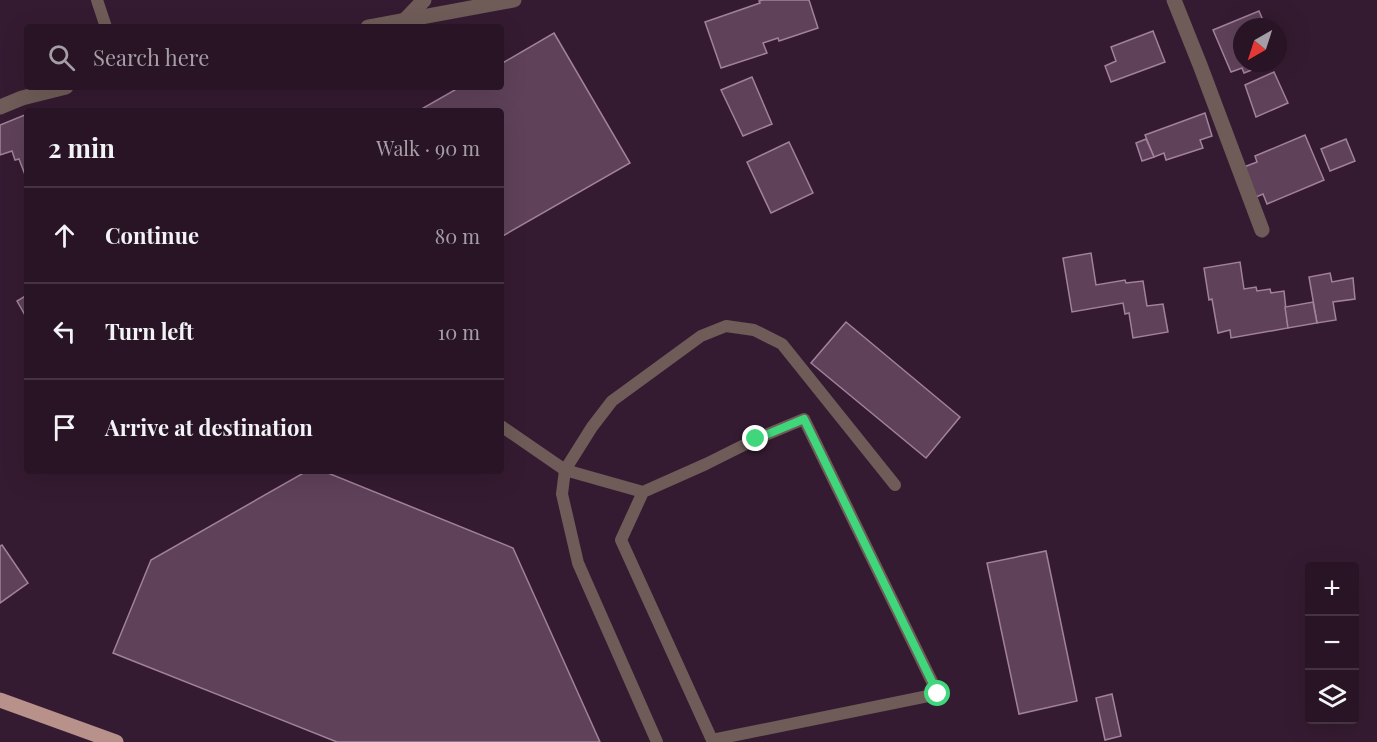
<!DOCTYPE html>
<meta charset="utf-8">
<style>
:root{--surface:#281425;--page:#301d2d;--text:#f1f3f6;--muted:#a59ea7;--line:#443342}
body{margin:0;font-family:"Playfair Display",serif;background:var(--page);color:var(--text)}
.controls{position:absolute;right:18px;bottom:18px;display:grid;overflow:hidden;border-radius:6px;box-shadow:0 6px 24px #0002}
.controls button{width:54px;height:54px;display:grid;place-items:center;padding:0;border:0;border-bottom:2px solid var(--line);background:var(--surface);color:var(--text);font:30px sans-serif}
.compass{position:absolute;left:1233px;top:18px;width:54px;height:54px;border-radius:50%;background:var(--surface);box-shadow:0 6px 24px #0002;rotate:219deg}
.stop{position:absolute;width:18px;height:18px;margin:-14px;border:4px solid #40d77c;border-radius:50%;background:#fff}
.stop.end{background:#40d77c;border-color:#fff;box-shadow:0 2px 6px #0008}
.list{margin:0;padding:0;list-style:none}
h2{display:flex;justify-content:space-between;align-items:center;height:78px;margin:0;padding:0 24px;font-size:26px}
h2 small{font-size:20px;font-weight:400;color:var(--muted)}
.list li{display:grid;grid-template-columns:39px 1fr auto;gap:18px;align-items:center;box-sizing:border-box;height:96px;padding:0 24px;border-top:2px solid var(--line)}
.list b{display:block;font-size:22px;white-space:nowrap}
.list em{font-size:20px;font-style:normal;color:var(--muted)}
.icon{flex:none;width:33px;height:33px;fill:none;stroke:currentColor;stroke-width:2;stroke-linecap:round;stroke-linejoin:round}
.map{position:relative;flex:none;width:1377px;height:742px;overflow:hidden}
.search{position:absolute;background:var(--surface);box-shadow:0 6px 24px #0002;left:24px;top:24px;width:480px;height:66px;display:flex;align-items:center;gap:15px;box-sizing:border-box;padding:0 21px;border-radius:6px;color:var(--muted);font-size:22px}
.panel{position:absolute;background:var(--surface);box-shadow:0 6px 24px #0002;left:24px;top:108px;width:480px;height:366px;border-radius:6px}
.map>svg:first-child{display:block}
.building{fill:#5f425a;stroke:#a2819c;stroke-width:1.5}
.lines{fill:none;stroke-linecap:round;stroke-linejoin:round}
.service{stroke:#6f5c58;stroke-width:12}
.minor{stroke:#6f5c58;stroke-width:15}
.primary{stroke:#b8928a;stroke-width:15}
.route{stroke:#40d77c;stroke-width:8}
</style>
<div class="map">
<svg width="1377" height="742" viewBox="0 0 1377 742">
<rect width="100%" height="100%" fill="#351b31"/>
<g class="building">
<polygon points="763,0 809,0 818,28 779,41 778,38 763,43 767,53 721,68 705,22 760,3 759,1"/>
<polygon points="1259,11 1266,27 1242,27 1242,63 1270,63 1244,73 1242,68 1231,72 1213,30"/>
<polygon points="1153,31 1165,62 1111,82 1105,66 1116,61 1111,47"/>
<polygon points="554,33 630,163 501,237 501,111 418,111 460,87 501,87 501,64"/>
<polygon points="1274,72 1288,103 1256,117 1245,85"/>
<polygon points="752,77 772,124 743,136 721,90"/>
<polygon points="1205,113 1212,136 1200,140 1203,148 1166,160 1164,153 1154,157 1145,135"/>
<polygon points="27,114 27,180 19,159 15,160 12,151 0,155 0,125"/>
<polygon points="1305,135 1324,180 1267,204 1263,194 1256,197 1244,167 1257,162 1255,156"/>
<polygon points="1146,139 1154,157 1142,161 1136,143"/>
<polygon points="1346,139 1355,161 1330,171 1321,149"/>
<polygon points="789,142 813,193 771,213 747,162"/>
<polygon points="1091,253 1096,285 1125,280 1126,283 1143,281 1147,306 1163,304 1168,332 1133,338 1129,313 1125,314 1123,303 1072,312 1063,258"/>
<polygon points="1240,262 1244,289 1256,287 1257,291 1270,289 1271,293 1284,291 1288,328 1231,338 1230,330 1218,333 1212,299 1209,300 1204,268"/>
<polygon points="1330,273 1332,282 1353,278 1355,299 1333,302 1336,320 1317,323 1309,277"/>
<polygon points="27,295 27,314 25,315 17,301"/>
<polygon points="1313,302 1317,323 1288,328 1285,307"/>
<polygon points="846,322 960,417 926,458 811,363"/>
<polygon points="307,471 323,471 513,548 600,742 337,742 113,653 151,560"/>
<polygon points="2,545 28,583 0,603 0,546"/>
<polygon points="1046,551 1077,701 1019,714 987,563"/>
<polygon points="1112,694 1121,736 1105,740 1096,698"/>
</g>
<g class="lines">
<g class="service">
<polyline points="97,0 106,27"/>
<polyline points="501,426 565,470 643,492 706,464 756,439 804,419 938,694 712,740 621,540 643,492"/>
<polyline points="657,742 578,563 562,494 565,470 592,427 612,401 701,336 726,326 754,330 782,344 895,485"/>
</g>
<g class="minor">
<polyline points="1174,0 1200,65 1262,230"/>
<polyline points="405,20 424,0"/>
<polyline points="368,27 514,0"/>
<polyline points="0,107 22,98 66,87"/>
</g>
<polyline class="primary" points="0,700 116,742"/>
</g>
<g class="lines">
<polyline class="route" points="756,439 804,419 938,694"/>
</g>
</svg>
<div class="controls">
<button>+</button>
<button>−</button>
<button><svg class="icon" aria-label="layers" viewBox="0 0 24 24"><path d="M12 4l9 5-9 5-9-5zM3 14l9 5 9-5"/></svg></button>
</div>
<svg class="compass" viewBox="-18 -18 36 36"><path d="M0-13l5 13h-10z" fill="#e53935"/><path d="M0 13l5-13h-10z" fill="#a59ea7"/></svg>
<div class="stop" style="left:938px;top:694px"></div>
<div class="stop end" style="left:756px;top:439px"></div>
<div class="search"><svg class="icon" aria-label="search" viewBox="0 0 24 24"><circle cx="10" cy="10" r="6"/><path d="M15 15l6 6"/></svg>Search here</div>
<section class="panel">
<h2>2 min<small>Walk · 90 m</small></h2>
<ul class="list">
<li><svg class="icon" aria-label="ahead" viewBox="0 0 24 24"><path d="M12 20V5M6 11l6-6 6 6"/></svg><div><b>Continue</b></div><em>80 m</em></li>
<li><svg class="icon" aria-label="left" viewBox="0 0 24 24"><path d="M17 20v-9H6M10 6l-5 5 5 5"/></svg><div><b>Turn left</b></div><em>10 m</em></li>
<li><svg class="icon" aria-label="arrive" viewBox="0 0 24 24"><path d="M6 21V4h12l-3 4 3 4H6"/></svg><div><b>Arrive at destination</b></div></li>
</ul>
</section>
</div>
